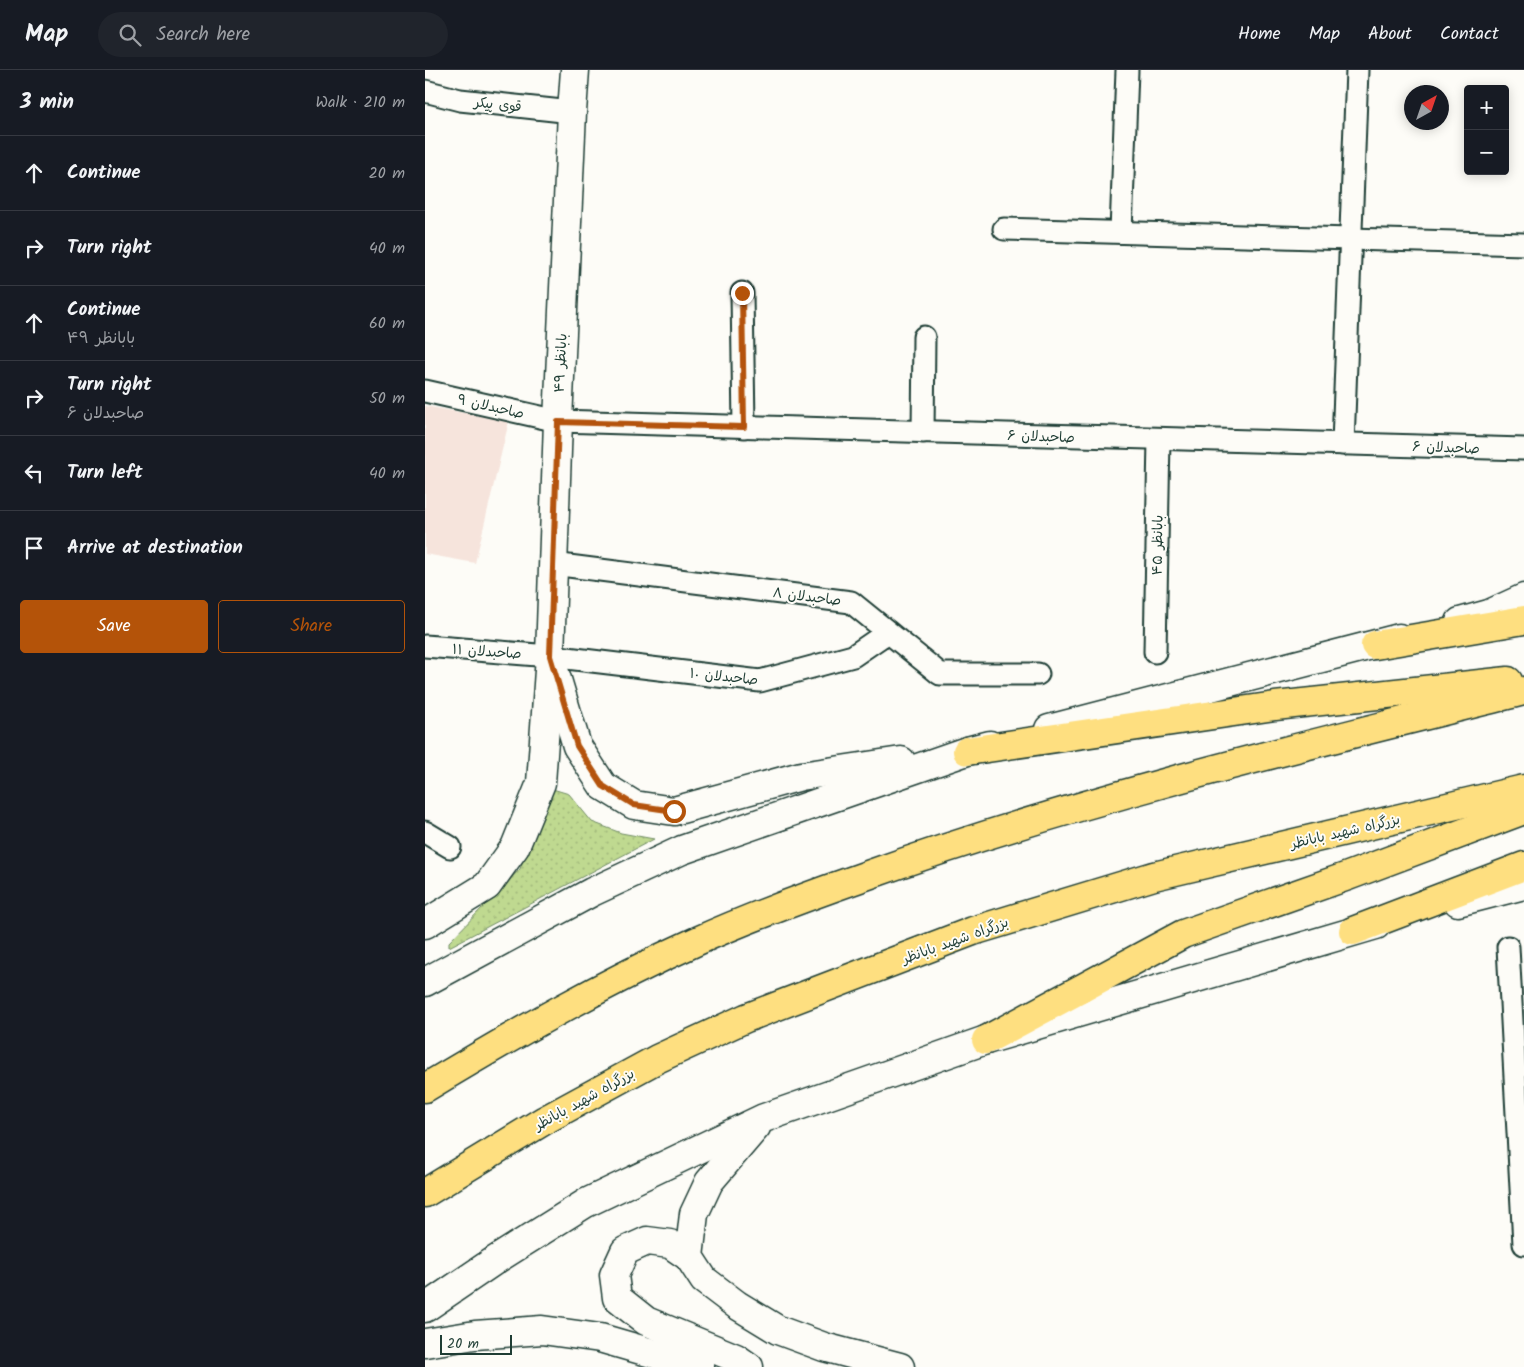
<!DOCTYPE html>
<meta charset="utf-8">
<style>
:root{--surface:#171b24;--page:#20242c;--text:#f1f3f6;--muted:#9ea1a6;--line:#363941;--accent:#b45309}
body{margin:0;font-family:Kalam,"Playpen Sans Arabic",sans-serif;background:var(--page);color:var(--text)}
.controls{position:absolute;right:15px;top:15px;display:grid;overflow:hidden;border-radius:5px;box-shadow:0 2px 12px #0003}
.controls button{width:45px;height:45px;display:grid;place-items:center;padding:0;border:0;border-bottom:1px solid var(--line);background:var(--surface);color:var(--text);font:25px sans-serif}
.compass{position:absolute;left:979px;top:15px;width:45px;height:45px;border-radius:50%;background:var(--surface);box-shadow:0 2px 12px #0003;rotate:40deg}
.scale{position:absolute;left:15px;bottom:12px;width:72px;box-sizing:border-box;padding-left:5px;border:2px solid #1f3d34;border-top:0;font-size:14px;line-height:18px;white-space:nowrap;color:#1f3d34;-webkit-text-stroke:4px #fdfcf7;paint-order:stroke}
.stop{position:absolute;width:15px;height:15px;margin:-11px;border:4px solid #b45309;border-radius:50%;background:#fff}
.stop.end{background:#b45309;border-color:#fff;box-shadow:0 1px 5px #0008}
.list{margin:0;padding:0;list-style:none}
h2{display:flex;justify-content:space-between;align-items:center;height:65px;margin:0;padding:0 20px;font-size:21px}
h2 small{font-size:16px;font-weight:400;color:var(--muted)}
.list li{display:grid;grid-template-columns:32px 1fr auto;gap:15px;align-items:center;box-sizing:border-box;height:75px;padding:0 20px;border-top:1px solid var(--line)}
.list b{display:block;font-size:19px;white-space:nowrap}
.list p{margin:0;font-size:16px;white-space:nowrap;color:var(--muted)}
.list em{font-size:16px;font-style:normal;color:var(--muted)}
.actions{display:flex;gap:10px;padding:15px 20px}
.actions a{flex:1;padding:11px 0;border:1px solid var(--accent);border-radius:5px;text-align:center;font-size:18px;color:var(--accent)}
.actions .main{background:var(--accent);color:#fff}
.icon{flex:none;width:28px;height:28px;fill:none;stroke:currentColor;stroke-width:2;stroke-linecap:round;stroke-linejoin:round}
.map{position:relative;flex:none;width:1099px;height:1297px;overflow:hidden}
header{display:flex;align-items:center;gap:30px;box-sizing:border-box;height:70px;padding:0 25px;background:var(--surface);border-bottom:1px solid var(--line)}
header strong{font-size:24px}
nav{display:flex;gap:28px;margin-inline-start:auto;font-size:18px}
.search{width:350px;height:45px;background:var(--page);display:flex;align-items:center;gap:12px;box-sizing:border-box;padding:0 18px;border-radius:28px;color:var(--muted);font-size:19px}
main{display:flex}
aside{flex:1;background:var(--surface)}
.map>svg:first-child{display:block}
.built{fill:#f6e4dc}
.grass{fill:url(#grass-dots);stroke:#6f8b62}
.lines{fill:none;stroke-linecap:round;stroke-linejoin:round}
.street-casing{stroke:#1f3d34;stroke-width:25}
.secondary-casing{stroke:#1f3d34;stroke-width:31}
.highway-casing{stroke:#1f3d34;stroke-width:31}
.street{stroke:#fdfcf7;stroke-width:21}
.secondary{stroke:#fdfcf7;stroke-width:28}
.highway{stroke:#fedf80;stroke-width:28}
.route{stroke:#b45309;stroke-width:6}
.labels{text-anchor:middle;stroke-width:4;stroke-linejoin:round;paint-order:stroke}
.street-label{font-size:14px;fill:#1f3d34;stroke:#fdfcf7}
</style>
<header>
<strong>Map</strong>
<div class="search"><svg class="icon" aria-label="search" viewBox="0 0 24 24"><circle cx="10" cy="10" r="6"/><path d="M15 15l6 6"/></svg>Search here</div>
<nav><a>Home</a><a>Map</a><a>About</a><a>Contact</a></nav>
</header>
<main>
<aside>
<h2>3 min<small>Walk · 210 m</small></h2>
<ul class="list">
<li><svg class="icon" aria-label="ahead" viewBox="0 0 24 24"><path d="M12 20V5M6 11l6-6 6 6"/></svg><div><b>Continue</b></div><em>20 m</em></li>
<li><svg class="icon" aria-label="right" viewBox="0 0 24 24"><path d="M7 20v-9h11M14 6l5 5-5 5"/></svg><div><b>Turn right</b></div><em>40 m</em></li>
<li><svg class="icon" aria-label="ahead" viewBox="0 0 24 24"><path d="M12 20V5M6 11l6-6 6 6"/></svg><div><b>Continue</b><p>بابانظر ۴۹</p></div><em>60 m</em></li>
<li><svg class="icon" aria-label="right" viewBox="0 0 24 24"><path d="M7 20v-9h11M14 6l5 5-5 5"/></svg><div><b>Turn right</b><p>صاحبدلان ۶</p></div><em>50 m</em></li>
<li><svg class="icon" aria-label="left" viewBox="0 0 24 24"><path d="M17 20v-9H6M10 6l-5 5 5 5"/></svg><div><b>Turn left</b></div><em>40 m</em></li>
<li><svg class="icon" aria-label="arrive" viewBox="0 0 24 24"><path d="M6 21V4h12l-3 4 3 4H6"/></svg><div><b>Arrive at destination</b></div></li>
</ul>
<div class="actions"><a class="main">Save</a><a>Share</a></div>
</aside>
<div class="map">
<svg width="1099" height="1297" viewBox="0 0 1099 1297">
<defs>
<pattern id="grass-dots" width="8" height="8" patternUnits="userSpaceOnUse" patternTransform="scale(1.25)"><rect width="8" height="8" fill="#bfd990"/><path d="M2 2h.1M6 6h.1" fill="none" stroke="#a4bb7d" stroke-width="1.8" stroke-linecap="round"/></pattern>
</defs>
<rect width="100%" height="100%" fill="#fdfcf7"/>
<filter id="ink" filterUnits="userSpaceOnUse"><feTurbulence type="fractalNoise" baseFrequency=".02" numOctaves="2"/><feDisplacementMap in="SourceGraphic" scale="10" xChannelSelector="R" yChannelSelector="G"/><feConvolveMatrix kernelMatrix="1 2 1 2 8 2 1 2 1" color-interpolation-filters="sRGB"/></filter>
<g filter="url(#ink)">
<polygon class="built" points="0,336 84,351 50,493 0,484"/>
<polygon class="grass" points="121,717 144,724 167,752 196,763 229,769 24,877 24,872 95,799"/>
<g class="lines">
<defs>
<g id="street">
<polyline points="0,21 35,30 147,42"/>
<polyline points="579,159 1099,174"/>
<polyline points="696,162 702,0"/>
<polyline points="317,223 319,357"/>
<polyline points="0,321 133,351 1099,379"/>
<polyline points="498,362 499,267"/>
<polyline points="918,374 932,0"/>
<polyline points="128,494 426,532 515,604 613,604"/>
<polyline points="0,576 125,586 335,611 428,586 463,562"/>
<polyline points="730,582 734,369"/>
<polyline points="0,762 25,777"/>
<polyline points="1083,877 1099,1174"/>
</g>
<g id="secondary">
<polyline points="1035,552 1064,544 1099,528"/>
<polyline points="130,603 152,676 178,716 209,735 249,741 376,706 476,691"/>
<polyline points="624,659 974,568"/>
<polyline points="1033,832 1099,815"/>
<polyline points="0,854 62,816 90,777 116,713 125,586 133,351 147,42 150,0"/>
<polyline points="0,912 167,822 257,780 542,681 565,675"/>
<polyline points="331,1057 284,1112 269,1144 264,1187 279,1210 312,1235 353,1260 399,1277 475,1297"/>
<polyline points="264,1187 245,1174 222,1171 200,1181 189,1205 192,1228 221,1251 311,1288 324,1297"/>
<polyline points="0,1238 72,1189 161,1133 339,1048 561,970 951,855"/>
<polyline points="0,1273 50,1265 117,1260 175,1268 275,1297"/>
</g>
<g id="highway">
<polyline points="950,575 1099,550"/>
<polyline points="542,681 850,636 1083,611"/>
<polyline points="928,861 1099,796"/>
<polyline points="561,970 758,864 923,806 1099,740"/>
<path d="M0 1018C88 965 177 914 270 872 325 847 383 826 440 806 655 729 878 676 1099 621"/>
<polyline points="0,1123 120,1050 232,989 321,948 548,861 729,806 1099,719"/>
</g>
</defs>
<use href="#street" class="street-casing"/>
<use href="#secondary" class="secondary-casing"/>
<use href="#highway" class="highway-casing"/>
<use href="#street" class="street"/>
<use href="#secondary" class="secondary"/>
<use href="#highway" class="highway"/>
</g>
</g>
<g class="lines" filter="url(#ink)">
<polyline class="route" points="249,741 209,735 178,716 152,676 125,586 133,352 319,357 317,223"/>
</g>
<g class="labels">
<g class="street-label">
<text transform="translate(73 34) rotate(6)" y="5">قوی پیکر</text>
<text transform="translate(135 293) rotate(-87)" y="5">بابانظر ۴۹</text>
<text transform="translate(66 336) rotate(13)" y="5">صاحبدلان ۹</text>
<text transform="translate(616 366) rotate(2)" y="5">صاحبدلان ۶</text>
<text transform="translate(1021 377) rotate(2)" y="5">صاحبدلان ۶</text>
<text transform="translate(732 475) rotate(-89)" y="5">بابانظر ۴۵</text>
<text transform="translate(382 526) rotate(7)" y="5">صاحبدلان ۸</text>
<text transform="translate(62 581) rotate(4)" y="5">صاحبدلان ۱۱</text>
<text transform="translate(299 606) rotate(6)" y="5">صاحبدلان ۱۰</text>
<text transform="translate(920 761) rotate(-13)" y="5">بزرگراه شهید بابانظر</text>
<text transform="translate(530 870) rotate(-20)" y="5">بزرگراه شهید بابانظر</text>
<text transform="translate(159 1029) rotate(-29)" y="5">بزرگراه شهید بابانظر</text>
</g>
</g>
</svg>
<div class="controls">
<button>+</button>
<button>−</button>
</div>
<svg class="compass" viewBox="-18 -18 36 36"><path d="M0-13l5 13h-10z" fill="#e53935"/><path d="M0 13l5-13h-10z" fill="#9ea1a6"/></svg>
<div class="scale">20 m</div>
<div class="stop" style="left:249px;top:741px"></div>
<div class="stop end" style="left:317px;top:223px"></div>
</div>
</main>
